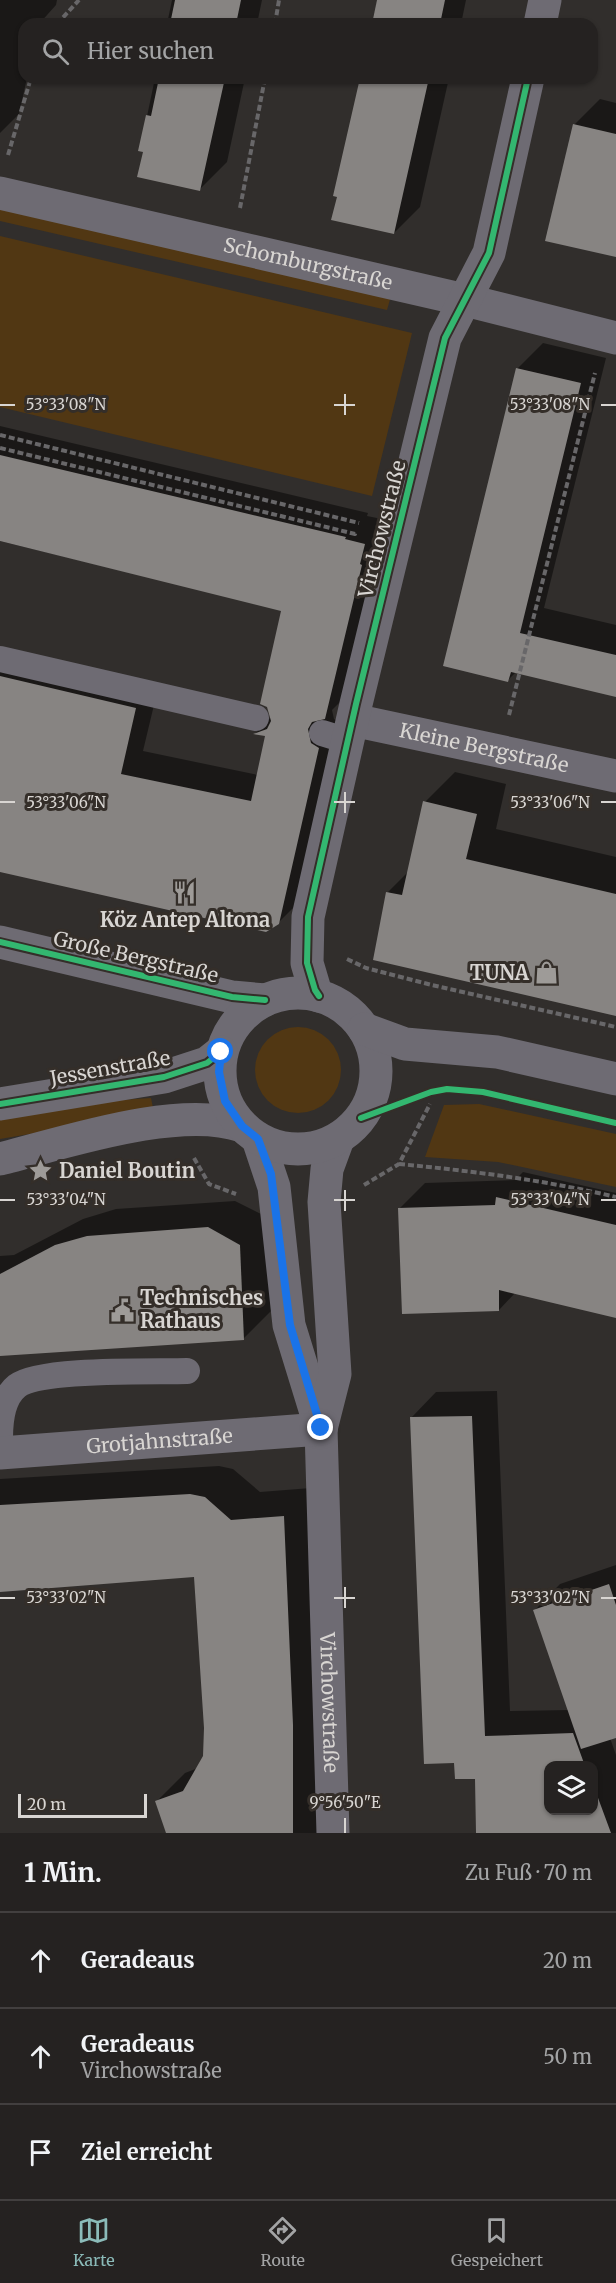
<!DOCTYPE html>
<html lang="de">
<meta charset="utf-8">
<style>
:root{--surface:#252221;--page:#2d2a2a;--text:#f1f3f6;--muted:#a3a4a5;--line:#423f3f;--accent:#8bbbb9}
body{margin:0;font-family:Merriweather,serif;background:var(--page);color:var(--text)}
.controls{position:absolute;right:18px;bottom:18px;display:grid;overflow:hidden;border-radius:12px;box-shadow:0 2px 4px #0004}
.controls button{width:54px;height:54px;display:grid;place-items:center;padding:0;border:0;border-bottom:2px solid var(--line);background:var(--surface);color:var(--text);font:30px sans-serif}
.scale{position:absolute;left:18px;bottom:15px;width:129px;box-sizing:border-box;padding-left:6px;border:3px solid #d8d5d2;border-top:0;font-size:16px;line-height:21px;white-space:nowrap;color:#d8d5d2;-webkit-text-stroke:4px #342e29;paint-order:stroke}
.stop{position:absolute;width:18px;height:18px;margin:-14px;border:4px solid #1a73e8;border-radius:50%;background:#fff}
.stop.end{background:#1a73e8;border-color:#fff;box-shadow:0 2px 6px #0008}
.list{margin:0;padding:0;list-style:none}
h2{display:flex;justify-content:space-between;align-items:center;height:78px;margin:0;padding:0 24px;font-size:26px}
h2 small{font-size:20px;font-weight:400;color:var(--muted)}
.list li{display:grid;grid-template-columns:39px 1fr auto;gap:18px;align-items:center;box-sizing:border-box;height:96px;padding:0 24px;border-top:2px solid var(--line)}
.list b{display:block;font-size:22px;white-space:nowrap}
.list p{margin:0;font-size:20px;white-space:nowrap;color:var(--muted)}
.list em{font-size:20px;font-style:normal;color:var(--muted)}
.icon{flex:none;width:33px;height:33px;fill:none;stroke:currentColor;stroke-width:2;stroke-linecap:round;stroke-linejoin:round}
.map{position:relative;flex:none;width:616px;height:1833px;overflow:hidden}
.search{position:absolute;background:var(--surface);box-shadow:0 2px 4px #0004;left:18px;right:18px;top:18px;height:66px;display:flex;align-items:center;gap:15px;box-sizing:border-box;padding:0 21px;border-radius:18px;color:var(--muted);font-size:22px}
.sheet{height:366px;background:var(--surface)}
nav{display:flex;justify-content:space-around;align-items:center;box-sizing:border-box;height:84px;border-top:2px solid var(--line);background:var(--surface);font-size:16px;color:var(--muted)}
nav a{display:grid;justify-items:center;gap:3px}
nav .on{color:var(--accent)}
.map>svg:first-child{display:block}
.green{fill:#513713}
.shadow{fill:#0007;fill-rule:evenodd}
.building{fill:#878482}
.lines{fill:none;stroke-linecap:round;stroke-linejoin:round}
.path{stroke:#686769;stroke-width:4;stroke-dasharray:6 3;stroke-linecap:butt}
.service{stroke:#6e6b73;stroke-width:26}
.minor{stroke:#6e6b73;stroke-width:33}
.tertiary{stroke:#6e6b73;stroke-width:33}
.cycleway-casing{stroke:#342e29;stroke-width:10}
.cycleway{stroke:#33b770;stroke-width:6}
.route{stroke:#1a73e8;stroke-width:8}
.ticks{fill:none;stroke:#d8d5d2;stroke-width:2}
.labels{text-anchor:middle;stroke-width:6;stroke-linejoin:round;paint-order:stroke}
.street-label{font-size:20px;fill:#d8d5d2;stroke:#342e29}
.poi-label{font-size:20px;font-weight:bold;fill:#d8d5d2;stroke:#342e29;text-anchor:start}
.ticks-label{font-size:15px;text-anchor:middle;fill:#d8d5d2;stroke:#342e29;stroke-width:6;stroke-linejoin:round;paint-order:stroke}
</style>
<div class="map">
<svg width="616" height="1833" viewBox="0 0 616 1833">
<rect width="100%" height="100%" fill="#312e2c"/>
<g class="green">
<polygon points="0,198 393,289 387,310 0,221"/>
<polygon points="0,236 412,333 372,496 0,407"/>
<circle cx="298" cy="1070" r="43"/>
<polygon points="151,1098 154,1113 0,1139 0,1120 106,1101"/>
<polygon points="479,1104 616,1134 616,1187 498,1162 425,1157 444,1105"/>
</g>
<g class="shadow">
<polygon points="0,0 57,0 56,5 39,24 24,24 24,78 27,78 19,114 0,133"/>
<polygon points="172,0 262,0 257,24 167,24"/>
<polygon points="379,0 466,0 461,24 373,24"/>
<polygon points="155,78 245,78 227,162 200,189 140,150"/>
<polygon points="361,78 449,78 420,207 394,233"/>
<polygon points="600,99 616,103 616,256 574,125"/>
<polygon points="543,343 606,358 544,608 616,625 616,695 517,671 508,680 518,368"/>
<polygon points="0,426 368,513 367,516 387,520 349,693 332,710 334,719 342,724 302,899 278,923 0,870 0,647 159,684 143,751 258,775 267,735 256,733 271,717 283,610 0,541"/>
<polygon points="455,772 506,784 496,829 616,857 616,1015 388,892 409,871 425,802"/>
<polygon points="523,1172 616,1193 616,1316 516,1292 499,1310 399,1209 425,1183 515,1180"/>
<polygon points="235,1201 267,1217 271,1311 244,1338 0,1355 0,1256 14,1255 83,1219 116,1209"/>
<path d="M497 1391 510 1711 569 1710 535 1610 560 1584 616 1565V1736L610 1738 616 1755V1833H478L477 1777 411 1418 436 1392ZM548 1766H594V1810H548Z"/>
<polygon points="219,1466 233,1469 260,1492 311,1488 321,1833 168,1833 157,1801 185,1773 198,1768 204,1756 205,1728 195,1575 0,1589 0,1479"/>
</g>
<g class="building">
<polygon points="175,0 241,0 236,24 170,24"/>
<polygon points="377,0 445,0 440,24 372,24"/>
<polygon points="159,78 225,78 200,191 137,177 143,152 138,151 146,115 151,116"/>
<polygon points="360,78 429,78 394,234 331,220 337,197 333,196"/>
<polygon points="573,124 616,134 616,257 545,241"/>
<polygon points="516,368 581,383 520,633 616,655 616,697 511,672 508,682 443,666"/>
<polygon points="0,455 346,537 345,539 365,544 360,564 362,565 325,719 312,722 308,729 311,743 319,748 279,924 266,932 0,872 0,676 136,708 121,774 251,801 265,736 253,734 267,729 271,721 267,707 260,704 281,611 0,541"/>
<polygon points="423,801 477,814 466,859 616,894 616,1016 373,960 386,892 402,895"/>
<polygon points="496,1197 616,1225 616,1318 499,1290 499,1311 402,1314 398,1208 495,1205"/>
<polygon points="208,1227 240,1245 244,1340 0,1356 0,1274 55,1245 87,1236"/>
<polygon points="472,1416 485,1736 573,1733 585,1766 549,1766 549,1810 594,1810 594,1787 611,1833 476,1833 475,1779 455,1779 454,1763 424,1764 410,1417"/>
<polygon points="190,1494 205,1497 231,1520 284,1516 293,1725 293,1833 166,1833 155,1801 183,1791 203,1756 204,1728 194,1577 0,1592 0,1505"/>
<polygon points="609,1584 616,1605 616,1738 581,1749 533,1610"/>
</g>
<g class="lines">
<g class="path">
<polyline points="57,24 79,0"/>
<polyline points="275,24 279,0"/>
<polyline points="8,155 31,78"/>
<polyline points="240,208 265,78"/>
<polyline points="0,435 359,523"/>
<polyline points="0,448 355,534 356,531"/>
<polyline points="509,715 595,373"/>
<polyline points="347,959 366,968 432,985 616,1027"/>
<polyline points="194,1158 209,1184 236,1194"/>
<path d="M399 1164C472 1171 544 1180 616 1197"/>
<polyline points="364,1185 399,1164 430,1104"/>
</g>
<g class="service">
<polyline points="0,659 256,718"/>
<polyline points="322,733 348,741"/>
<path d="M0 1438C0 1421 2 1398 17 1386 39 1368 154 1372 187 1371"/>
</g>
<g class="minor">
<polyline points="540,24 545,0"/>
<path id="s1" d="M0 193 465 300 616 338"/>
<path id="s2" d="M353 720 616 776"/>
<polyline points="0,942 232,997 265,1000"/>
<polyline points="319,996 315,990 307,963 308,917 356,704 445,338 489,253 528,78"/>
<path id="s3" d="M258 1139 274 1187 289 1325 321 1429 333 1833"/>
<path d="M0 1159C64 1143 179 1104 242 1126"/>
<polyline points="321,1429 335,1374 324,1202 327,1169 338,1139"/>
<path id="s4" d="M0 1453 321 1429"/>
</g>
<g class="tertiary">
<circle cx="298" cy="1071" r="78"/>
<polyline points="364,1029 405,1044 497,1052 616,1079"/>
<polyline points="0,1104 164,1077 207,1063 221,1052"/>
</g>
<defs>
<g id="cycleway">
<polyline points="0,942 232,997 265,1000"/>
<polyline points="319,996 315,990 307,963 308,917 356,704 445,338 489,253 528,78"/>
<polyline points="0,1104 164,1077 207,1063 221,1052"/>
<polyline points="361,1118 431,1092 447,1089 483,1092 616,1123"/>
</g>
</defs>
<use href="#cycleway" class="cycleway-casing"/>
<use href="#cycleway" class="cycleway"/>
</g>
<g class="lines">
<polyline class="route" points="221,1052 219,1072 225,1101 242,1126 258,1139 271,1174 290,1325 321,1428"/>
</g>
<path class="ticks" d="M345 394V415M0 405H15M334 405H355M601 405H616M345 792V813M0 802H15M334 802H355M601 802H616M345 1190V1211M0 1200H15M334 1200H355M601 1200H616M345 1587V1608M0 1598H15M334 1598H355M601 1598H616M345 1818V1833"/>
<defs>
<symbol id="restaurant-bare" viewBox="-9 -9 18 18"><path d="M-5-6h1v4h1v-4h1v4h1v-4h1v5L-1.5 .5V6h-2V.5L-5-1ZM5-6V6H3V1.5H1.5Q1.5-4 5-6Z" fill="#9e9b98" stroke="#342e29" stroke-width="2.5" paint-order="stroke"/></symbol>
<symbol id="shop-bare" viewBox="-9 -9 18 18"><path d="M-5-2.5h2.3a2.7 3.5 0 0 1 5.4 0H5L5.5 6h-11ZM-1.5-2.5h3a1.5 2.3 0 0 0-3 0Z" fill="#9e9b98" stroke="#342e29" stroke-width="2.5" paint-order="stroke"/></symbol>
<symbol id="sight-bare" viewBox="-9 -9 18 18"><path d="M0-6L1.8-2.2L6-1.7L2.9 1.2L3.7 5.4L0 3.3L-3.7 5.4L-2.9 1.2L-6-1.7L-1.8-2.2Z" fill="#9e9b98" stroke="#342e29" stroke-width="2.5" paint-order="stroke"/></symbol>
<symbol id="civic-bare" viewBox="-9 -9 18 18"><path d="M-.6-6.5H3V-4.5H.6V-3L4-1V1h2V6H-6V1h2V-1L-.6-3ZM-1.2 2.5V6h2.4V2.5Z" fill="#9e9b98" stroke="#342e29" stroke-width="2.5" paint-order="stroke"/></symbol>
</defs>
<g fill-rule="evenodd">
<use href="#restaurant-bare" x="168" y="876" width="33" height="33"/>
<use href="#shop-bare" x="530" y="956" width="33" height="33"/>
<use href="#sight-bare" x="24" y="1154" width="33" height="33"/>
<use href="#civic-bare" x="106" y="1294" width="33" height="33"/>
</g>
<g class="labels">
<g class="street-label">
<text dy="7" stroke="none"><textPath href="#s1" startOffset="316">Schomburgstraße</textPath></text>
<text transform="translate(382 529) rotate(-76)" y="7">Virchowstraße</text>
<text dy="7" stroke="none"><textPath href="#s2" startOffset="134">Kleine Bergstraße</textPath></text>
<text transform="translate(136 957) rotate(13)" y="7">Große Bergstraße</text>
<text transform="translate(110 1068) rotate(-10)" y="7">Jessenstraße</text>
<text dy="7" stroke="none"><textPath href="#s4" startOffset="160">Grotjahnstraße</textPath></text>
<text dy="7" stroke="none"><textPath href="#s3" startOffset="572">Virchowstraße</textPath></text>
</g>
<g class="poi-label">
<text x="185" y="927" text-anchor="middle">Köz Antep Altona</text>
<text x="529" y="980" text-anchor="end">TUNA</text>
<text x="59" y="1178">Daniel Boutin</text>
<text x="140" y="1305">Technisches<tspan x="140" dy="23">Rathaus</tspan></text>
</g>
</g>
<g class="ticks-label">
<text x="66" y="410">53°33'08"N</text>
<text x="550" y="410">53°33'08"N</text>
<text x="66" y="808">53°33'06"N</text>
<text x="550" y="808">53°33'06"N</text>
<text x="66" y="1205">53°33'04"N</text>
<text x="550" y="1205">53°33'04"N</text>
<text x="66" y="1603">53°33'02"N</text>
<text x="550" y="1603">53°33'02"N</text>
<text x="345" y="1808">9°56'50"E</text>
</g>
</svg>
<div class="controls">
<button><svg class="icon" aria-label="layers" viewBox="0 0 24 24"><path d="M12 4l9 5-9 5-9-5zM3 14l9 5 9-5"/></svg></button>
</div>
<div class="scale">20 m</div>
<div class="stop" style="left:221px;top:1052px"></div>
<div class="stop end" style="left:321px;top:1428px"></div>
<div class="search"><svg class="icon" aria-label="search" viewBox="0 0 24 24"><circle cx="10" cy="10" r="6"/><path d="M15 15l6 6"/></svg>Hier suchen</div>
</div>
<section class="sheet">
<h2>1 Min.<small>Zu Fuß · 70 m</small></h2>
<ul class="list">
<li><svg class="icon" aria-label="ahead" viewBox="0 0 24 24"><path d="M12 20V5M6 11l6-6 6 6"/></svg><div><b>Geradeaus</b></div><em>20 m</em></li>
<li><svg class="icon" aria-label="ahead" viewBox="0 0 24 24"><path d="M12 20V5M6 11l6-6 6 6"/></svg><div><b>Geradeaus</b><p>Virchowstraße</p></div><em>50 m</em></li>
<li><svg class="icon" aria-label="arrive" viewBox="0 0 24 24"><path d="M6 21V4h12l-3 4 3 4H6"/></svg><div><b>Ziel erreicht</b></div></li>
</ul>
</section>
<nav>
<a class="on"><svg class="icon" aria-label="map" viewBox="0 0 24 24"><path d="M3 6l6-2 6 2 6-2v14l-6 2-6-2-6 2zM9 4v14M15 6v14"/></svg>Karte</a>
<a><svg class="icon" aria-label="directions" viewBox="0 0 24 24"><path d="M12 3l9 9-9 9-9-9zM9 14v-3h6M13 9l2 2-2 2"/></svg>Route</a>
<a><svg class="icon" aria-label="saved" viewBox="0 0 24 24"><path d="M7 4h10v16l-5-4-5 4z"/></svg>Gespeichert</a>
</nav>
